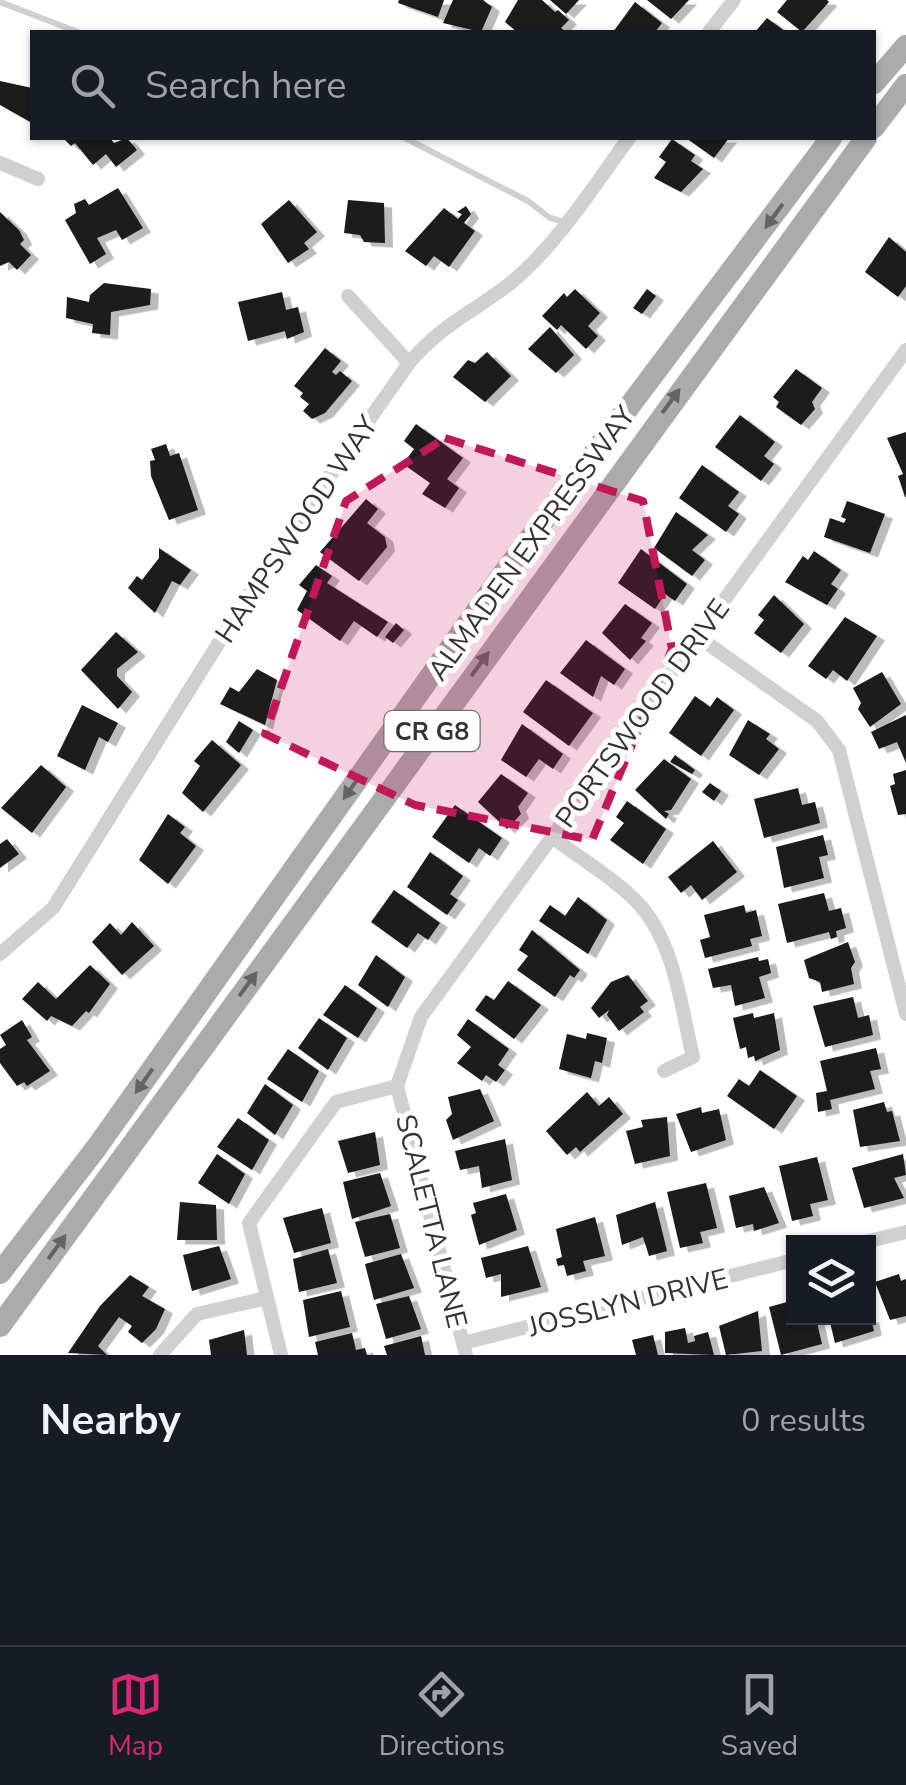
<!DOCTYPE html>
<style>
:root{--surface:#171b24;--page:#20242c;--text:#f1f3f6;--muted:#9ea1a6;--line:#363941;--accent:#db2777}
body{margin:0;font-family:"Nunito Sans",sans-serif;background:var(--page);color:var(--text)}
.controls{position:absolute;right:30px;bottom:30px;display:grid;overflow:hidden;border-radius:0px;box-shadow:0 2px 8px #0004}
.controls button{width:90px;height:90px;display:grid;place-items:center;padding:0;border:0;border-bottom:2px solid var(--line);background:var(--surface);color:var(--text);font:50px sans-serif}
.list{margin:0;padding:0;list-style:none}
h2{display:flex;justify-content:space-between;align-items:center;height:130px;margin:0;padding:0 40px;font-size:42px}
h2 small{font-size:32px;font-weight:400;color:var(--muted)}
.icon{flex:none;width:55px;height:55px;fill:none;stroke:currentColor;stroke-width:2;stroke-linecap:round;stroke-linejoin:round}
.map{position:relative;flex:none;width:906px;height:1355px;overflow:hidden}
.search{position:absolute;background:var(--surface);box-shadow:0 2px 8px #0004;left:30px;right:30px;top:30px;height:110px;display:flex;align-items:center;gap:25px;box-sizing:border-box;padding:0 35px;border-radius:0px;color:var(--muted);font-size:38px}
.sheet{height:290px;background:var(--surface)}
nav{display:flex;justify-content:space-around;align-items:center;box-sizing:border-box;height:140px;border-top:2px solid var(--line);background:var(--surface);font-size:28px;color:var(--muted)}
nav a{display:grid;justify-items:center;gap:5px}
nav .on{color:var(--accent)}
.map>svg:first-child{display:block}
.building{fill:#1a1a1a;filter:url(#shadow)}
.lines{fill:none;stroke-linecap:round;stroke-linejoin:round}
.lane{stroke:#d0d0d0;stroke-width:6}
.street{stroke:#d0d0d0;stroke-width:14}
.primary{stroke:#ababab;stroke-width:22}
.oneway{fill:#636363}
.marked{fill:#c2185b;fill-opacity:0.2;stroke:#c2185b;stroke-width:8;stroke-dasharray:20 12;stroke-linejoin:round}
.labels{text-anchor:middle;stroke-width:10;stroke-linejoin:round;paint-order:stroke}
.shield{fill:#fff;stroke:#707070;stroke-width:2.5}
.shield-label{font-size:25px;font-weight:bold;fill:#333}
.street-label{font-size:28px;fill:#333;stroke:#fff}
</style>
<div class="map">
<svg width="906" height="1355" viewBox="0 0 906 1355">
<defs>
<filter id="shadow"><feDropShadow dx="8" dy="4.5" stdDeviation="0" flood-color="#0004"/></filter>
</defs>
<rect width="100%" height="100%" fill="#fff"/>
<g class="building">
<polygon points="399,0 444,0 438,17 398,3"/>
<polygon points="453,0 483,0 492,7 481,32 443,23"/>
<polygon points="518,0 542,0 555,12 558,10 569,20 561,28 566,32 517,32 505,22"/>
<polygon points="550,0 579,0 566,14"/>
<polygon points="647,0 689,0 671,19"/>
<polygon points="787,0 827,0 829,2 802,32 777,12"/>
<polygon points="635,2 662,23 655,32 613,32"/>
<polygon points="767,18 786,32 755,32"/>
<polygon points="0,81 32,88 32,123 0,105"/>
<polygon points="63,138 110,138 114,143 127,138 137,150 116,167 106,154 93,165 75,143 71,146"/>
<polygon points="686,138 729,138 714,158"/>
<polygon points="672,139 695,155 691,161 703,169 681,192 654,178 666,162 659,157"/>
<polygon points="118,188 143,228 122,240 116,230 97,238 106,254 90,264 65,220 76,213 74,204 85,199 89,205"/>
<polygon points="289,200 317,232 304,243 309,249 288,263 261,224"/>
<polygon points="348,200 384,203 385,243 364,242 360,235 344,233"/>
<polygon points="466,206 471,214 464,223 475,231 449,267 434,256 426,266 405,251 444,208 458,219 462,214 457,212"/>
<polygon points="0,212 19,230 24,240 20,244 31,255 17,270 9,262 0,266"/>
<polygon points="889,237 906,252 906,286 898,297 865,272"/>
<polygon points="104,283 151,289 150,305 111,312 110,335 92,333 93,324 66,318 67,297 89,302 90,295"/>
<polygon points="575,289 600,313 588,326 598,336 586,349 561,325 557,330 542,316 564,293 567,297"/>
<polygon points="647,289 656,296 642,314 633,308"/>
<polygon points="282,292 286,310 298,307 304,332 287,339 285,331 248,341 238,302"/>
<polygon points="550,327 574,355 556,373 528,349"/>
<polygon points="325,348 341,361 332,372 336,375 340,371 352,381 325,413 312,419 303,411 309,404 300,397 303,393 294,386"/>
<polygon points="487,352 511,376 485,402 453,377 468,360 475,363"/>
<polygon points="796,369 822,388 812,402 815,409 801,425 776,407 779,402 773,397"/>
<polygon points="740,415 775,442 764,456 774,464 761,481 715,447"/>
<polygon points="416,424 463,458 447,479 459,488 445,508 422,494 430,483 403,464 414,449 404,441"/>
<polygon points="906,432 906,497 905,497 898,476 903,474 887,438"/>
<polygon points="166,444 170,456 179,453 198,510 169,520 151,476 150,461 155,460 151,449"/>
<polygon points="702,465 739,492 728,506 739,514 726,532 679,498"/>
<polygon points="366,499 378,509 367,523 385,537 387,547 359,581 320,552"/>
<polygon points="847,501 885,514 870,553 824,537 830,518 844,523 846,519 841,517"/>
<polygon points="676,512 708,535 692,550 705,560 692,576 654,548"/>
<polygon points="159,548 191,570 180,585 172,581 155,613 128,588 137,576 142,580 159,558"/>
<polygon points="641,549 687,584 675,601 665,594 655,609 618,583"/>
<polygon points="814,551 841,570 831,584 838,589 827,605 785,582 803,556 808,560"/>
<polygon points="316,565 332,576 327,583 388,622 377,637 354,621 340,641 297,610 307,591 299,585"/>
<polygon points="774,595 804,624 781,653 754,633 764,620 758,615"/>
<polygon points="625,604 652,623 641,638 646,641 630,660 602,633"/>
<polygon points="845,617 877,636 847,681 833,670 826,679 808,666"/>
<polygon points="396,623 404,630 393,643 385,637"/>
<polygon points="116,632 138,652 117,669 117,676 132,692 118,709 81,670"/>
<polygon points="586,640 625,669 614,685 601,676 593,697 560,673"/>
<polygon points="257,669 277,680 265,725 220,704 230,687 239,692"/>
<polygon points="882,672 901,704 870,727 858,709 861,703 853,688"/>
<polygon points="546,680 593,713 569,746 523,712"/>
<polygon points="695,696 710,707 717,697 734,710 701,756 669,733"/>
<polygon points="82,705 118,723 108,742 99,737 85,770 57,756"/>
<polygon points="906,715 906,763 897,742 879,749 871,732"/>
<polygon points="748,720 770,734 766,739 779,749 759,775 729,755"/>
<polygon points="239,721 253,730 239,753 226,742"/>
<polygon points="522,724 563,754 553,769 539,759 526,777 501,760"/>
<polygon points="212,740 241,765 203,812 182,793 200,766 194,761"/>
<polygon points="675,755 695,770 692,774 670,762"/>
<polygon points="664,759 691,779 671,810 664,811 669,814 666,819 635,790"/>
<polygon points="41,765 66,787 32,833 1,808"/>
<polygon points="906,770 906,814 898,815 890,786 895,784 893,774"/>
<polygon points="501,774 528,793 518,807 521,814 507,829 478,802"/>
<polygon points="710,783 721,791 714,801 702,792"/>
<polygon points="798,788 802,805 815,802 820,823 764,838 754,799"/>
<polygon points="627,801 666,829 643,864 610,840 624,823 616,817"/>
<polygon points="455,805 502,838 490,856 479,848 469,863 432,837"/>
<polygon points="168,814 185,827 180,833 196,846 168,884 139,860"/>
<polygon points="823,835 828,855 819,857 824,878 784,888 776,847"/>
<polygon points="7,839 19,854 0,868 0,844"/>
<polygon points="713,841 737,872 702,900 691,885 681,893 668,877"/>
<polygon points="430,852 463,876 450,894 458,900 447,915 407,887"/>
<polygon points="394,890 440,923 428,940 418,933 407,948 371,922"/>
<polygon points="824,893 829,911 841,908 846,928 836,931 837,937 831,939 829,932 787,943 778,904"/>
<polygon points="578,897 607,920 588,954 539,921 550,905 565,916"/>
<polygon points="744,905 746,913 756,910 762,936 750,939 752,946 705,958 700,940 710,937 704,915"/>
<polygon points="132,922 154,946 122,975 92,942 110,923 121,935"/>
<polygon points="532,930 580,970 574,978 570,975 555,997 517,970 528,956 519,950"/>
<polygon points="848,942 855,962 851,968 854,984 822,992 820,982 809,978 804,960"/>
<polygon points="376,955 405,977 388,1007 358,985"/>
<polygon points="758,957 759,961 768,959 771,973 759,977 765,998 735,1006 731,985 713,988 708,969"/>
<polygon points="90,965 110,984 89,1013 86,1011 72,1026 51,1016 47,1021 22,999 38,982 56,999"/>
<polygon points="628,975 648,1001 640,1007 644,1012 619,1031 607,1015 609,1010 599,1018 591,1008 611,982"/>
<polygon points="508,981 541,1005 514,1039 475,1010 486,995 494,1000"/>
<polygon points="345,985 377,1008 358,1038 323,1015"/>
<polygon points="853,997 858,1018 869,1015 873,1035 825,1047 813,1006"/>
<polygon points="753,1013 754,1018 774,1013 780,1050 755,1061 754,1056 748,1058 746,1047 740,1049 733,1018"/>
<polygon points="319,1018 347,1038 328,1070 298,1048"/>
<polygon points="468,1019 509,1049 498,1065 505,1070 496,1082 486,1075 482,1081 457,1063 471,1047 457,1035"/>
<polygon points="22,1020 32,1037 27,1040 50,1071 27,1086 24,1082 17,1086 0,1063 0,1049 6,1045 0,1035"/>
<polygon points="587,1033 607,1038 602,1063 595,1061 591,1078 559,1069 567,1034 586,1039"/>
<polygon points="876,1048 881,1069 870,1071 875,1089 830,1100 832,1109 818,1112 816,1093 827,1091 820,1061"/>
<polygon points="288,1049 319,1071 302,1102 267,1079"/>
<polygon points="760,1070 797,1096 774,1129 727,1096 739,1079 749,1086"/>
<polygon points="265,1084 293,1105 275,1135 247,1113"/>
<polygon points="480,1089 494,1121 453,1140 446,1120 452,1114 448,1097"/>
<polygon points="587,1092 599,1106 609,1097 623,1114 580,1152 576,1147 567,1155 546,1131"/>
<polygon points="884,1102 887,1112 892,1111 900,1141 860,1147 853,1110"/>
<polygon points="701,1107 702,1113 719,1109 726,1140 691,1152 676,1114"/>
<polygon points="667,1117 670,1156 635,1164 626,1131 643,1127 641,1120"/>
<polygon points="238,1118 269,1140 252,1170 217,1147"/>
<polygon points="375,1132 380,1165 348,1173 338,1141"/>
<polygon points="505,1139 512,1180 482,1188 479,1166 460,1170 455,1151"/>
<polygon points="217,1154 245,1174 229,1204 198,1183"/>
<polygon points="903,1154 906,1175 894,1178 904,1198 864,1208 852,1168"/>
<polygon points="817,1157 828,1200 810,1204 813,1216 792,1221 779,1166"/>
<polygon points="380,1173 391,1206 352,1219 343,1182"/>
<polygon points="706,1183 717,1228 700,1232 703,1243 680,1248 667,1192"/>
<polygon points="764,1187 779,1223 754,1231 753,1224 736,1228 729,1196"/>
<polygon points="506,1194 517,1230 479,1245 471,1215 476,1213 473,1203"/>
<polygon points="180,1202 216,1205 217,1240 177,1240"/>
<polygon points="655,1202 667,1251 649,1256 643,1237 622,1245 616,1215"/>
<polygon points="322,1208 331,1243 294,1253 283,1218"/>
<polygon points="390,1214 400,1248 365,1257 355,1222"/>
<polygon points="595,1217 605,1256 583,1261 586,1271 567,1276 564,1265 558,1266 556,1259 562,1257 556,1229"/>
<polygon points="219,1246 231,1279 192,1291 183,1255"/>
<polygon points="528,1246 541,1287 501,1297 501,1274 486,1278 481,1258"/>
<polygon points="328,1249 337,1283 299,1292 293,1259"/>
<polygon points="401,1254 414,1288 374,1300 365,1264"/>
<polygon points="899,1274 901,1281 906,1279 906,1316 890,1320 875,1282"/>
<polygon points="130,1275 149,1287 142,1296 165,1309 156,1329 142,1343 128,1332 132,1326 119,1317 98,1346 107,1355 68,1353 100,1306"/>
<polygon points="341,1291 350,1327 309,1337 303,1300"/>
<polygon points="409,1296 421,1329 386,1339 376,1304"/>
<polygon points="787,1302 794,1321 816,1318 822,1344 781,1355 769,1307"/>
<polygon points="758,1311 762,1351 726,1355 719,1326"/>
<polygon points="829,1318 871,1318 874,1331 835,1343"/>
<polygon points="685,1328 688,1343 695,1341 694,1336 708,1332 714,1355 665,1353 665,1332"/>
<polygon points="244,1330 247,1355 211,1355 209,1340"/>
<polygon points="352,1333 356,1350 365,1348 367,1355 318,1355 315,1342"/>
<polygon points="653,1335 658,1355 636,1355 632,1340"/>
<polygon points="421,1336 425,1355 387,1355 384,1346"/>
</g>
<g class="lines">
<g class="lane">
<polyline points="0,2 78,32"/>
<polyline points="405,138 528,201 550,218 565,222"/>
</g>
<g class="street">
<polyline points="709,32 734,0"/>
<polyline points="0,163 38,179"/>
<polyline points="348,296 409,363"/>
<polyline points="697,636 817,721 839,750 906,1014"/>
<path d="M552 837C580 858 615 879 639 904 675 944 681 1007 693 1057L664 1071"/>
<path d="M0 954 53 908 268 564 409 363C443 323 474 312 512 282 559 242 593 187 629 138"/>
<polyline points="397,1086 421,1017 906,350"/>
<polyline points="397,1086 466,1355"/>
<polyline points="865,1242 906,1232"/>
<polyline points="463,1343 794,1260"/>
<polyline points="160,1355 197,1314 267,1298"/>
<polyline points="281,1355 249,1223 336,1102 397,1086"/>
</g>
<g class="primary">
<polyline points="874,83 906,46"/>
<polyline points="874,127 906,85"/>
<polyline points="0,1273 97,1147 498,581 831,138"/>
<polyline points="0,1326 866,138"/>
</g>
</g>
<defs><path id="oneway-solid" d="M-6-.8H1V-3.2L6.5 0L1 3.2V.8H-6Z" transform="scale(2.5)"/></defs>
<g class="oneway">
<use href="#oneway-solid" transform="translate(774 216) rotate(126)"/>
<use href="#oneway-solid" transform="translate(671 401) rotate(-54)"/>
<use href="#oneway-solid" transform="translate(480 664) rotate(-54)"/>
<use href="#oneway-solid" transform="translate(352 787) rotate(125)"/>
<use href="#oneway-solid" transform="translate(248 984) rotate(-54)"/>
<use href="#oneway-solid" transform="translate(144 1081) rotate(125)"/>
<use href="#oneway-solid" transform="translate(57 1247) rotate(-54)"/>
</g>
<path class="marked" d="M445 438 643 501 672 649 592 840 415 805 265 734 346 501Z"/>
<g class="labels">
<rect class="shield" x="384.5" y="711" width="95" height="40" rx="8"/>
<g class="shield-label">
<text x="432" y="740">CR G8</text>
</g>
<g class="street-label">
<text transform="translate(296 529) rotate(-56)" y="10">HAMPSWOOD WAY</text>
<text transform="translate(531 543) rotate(-54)" y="10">ALMADEN EXPRESSWAY</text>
<text transform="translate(642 713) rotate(-54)" y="10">PORTSWOOD DRIVE</text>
<text transform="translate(432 1221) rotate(76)" y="10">SCALETTA LANE</text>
<text transform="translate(628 1302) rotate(-14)" y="10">JOSSLYN DRIVE</text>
</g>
</g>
</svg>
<div class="controls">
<button><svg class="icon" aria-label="layers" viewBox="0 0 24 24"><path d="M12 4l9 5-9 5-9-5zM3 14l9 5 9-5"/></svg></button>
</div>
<div class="search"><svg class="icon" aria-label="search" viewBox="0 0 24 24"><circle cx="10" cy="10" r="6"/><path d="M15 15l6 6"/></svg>Search here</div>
</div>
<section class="sheet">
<h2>Nearby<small>0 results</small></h2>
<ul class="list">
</ul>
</section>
<nav>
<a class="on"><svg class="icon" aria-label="map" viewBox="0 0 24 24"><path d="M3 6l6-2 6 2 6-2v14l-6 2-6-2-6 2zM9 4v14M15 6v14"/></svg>Map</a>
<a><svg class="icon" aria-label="directions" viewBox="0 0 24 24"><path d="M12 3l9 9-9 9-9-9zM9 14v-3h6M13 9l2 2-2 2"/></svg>Directions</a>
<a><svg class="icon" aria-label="saved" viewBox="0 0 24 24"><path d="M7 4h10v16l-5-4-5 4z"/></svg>Saved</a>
</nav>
